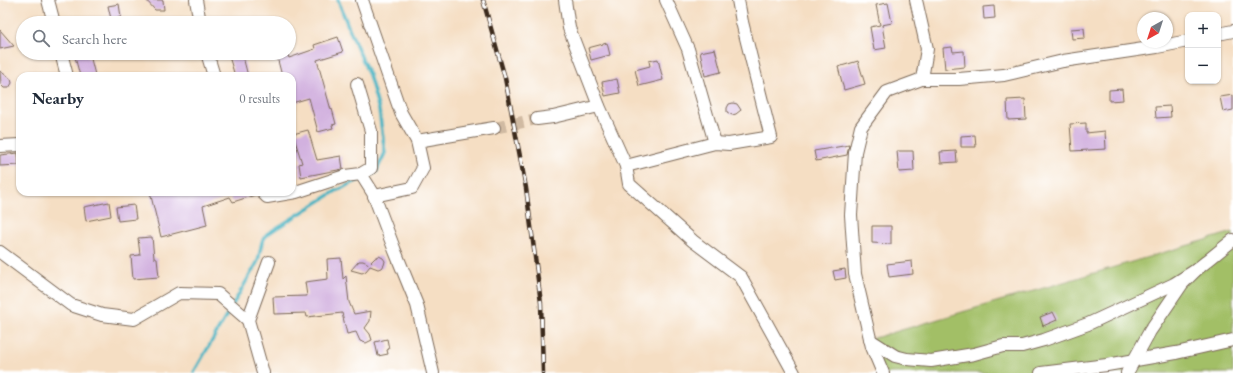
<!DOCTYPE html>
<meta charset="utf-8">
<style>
:root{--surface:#fff;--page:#f6f6f7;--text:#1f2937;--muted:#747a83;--line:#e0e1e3}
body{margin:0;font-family:"EB Garamond",serif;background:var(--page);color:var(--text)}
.controls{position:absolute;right:12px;top:12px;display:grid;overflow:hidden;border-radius:8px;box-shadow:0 1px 3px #0004}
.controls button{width:36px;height:36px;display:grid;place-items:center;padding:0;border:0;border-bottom:1px solid var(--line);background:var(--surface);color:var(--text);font:20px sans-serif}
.compass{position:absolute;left:1137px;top:12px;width:36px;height:36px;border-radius:50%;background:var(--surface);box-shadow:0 1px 3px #0004;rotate:219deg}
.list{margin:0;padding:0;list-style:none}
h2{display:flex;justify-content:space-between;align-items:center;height:52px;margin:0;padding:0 16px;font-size:17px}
h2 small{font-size:13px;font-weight:400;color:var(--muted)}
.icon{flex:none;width:22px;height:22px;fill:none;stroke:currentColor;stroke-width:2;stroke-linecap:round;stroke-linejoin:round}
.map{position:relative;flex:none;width:1233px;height:373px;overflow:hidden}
.search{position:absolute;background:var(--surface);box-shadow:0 1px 3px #0004;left:16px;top:16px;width:280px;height:44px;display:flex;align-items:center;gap:10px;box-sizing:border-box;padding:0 14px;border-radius:22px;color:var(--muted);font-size:15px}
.panel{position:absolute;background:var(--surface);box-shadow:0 1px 3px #0004;left:16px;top:72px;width:280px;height:124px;border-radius:12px}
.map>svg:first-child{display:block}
.green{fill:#a2bf66;stroke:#6e7442}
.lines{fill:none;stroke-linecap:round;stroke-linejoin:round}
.stream{stroke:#47b4c3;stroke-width:3.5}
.building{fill:#d2b1df}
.street-tunnel{stroke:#d0baa2;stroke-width:12;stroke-dasharray:12 6;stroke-linecap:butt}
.street-casing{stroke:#7c6958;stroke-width:14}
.street{stroke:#fff;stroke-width:12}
.rail-casing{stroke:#3b2a1e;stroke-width:4.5}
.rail{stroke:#fff;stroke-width:3;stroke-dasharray:9;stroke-linecap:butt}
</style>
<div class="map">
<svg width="1233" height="373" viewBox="0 0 1233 373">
<rect width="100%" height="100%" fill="#fff"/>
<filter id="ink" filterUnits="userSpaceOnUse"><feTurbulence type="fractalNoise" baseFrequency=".025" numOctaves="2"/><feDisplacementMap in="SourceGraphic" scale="8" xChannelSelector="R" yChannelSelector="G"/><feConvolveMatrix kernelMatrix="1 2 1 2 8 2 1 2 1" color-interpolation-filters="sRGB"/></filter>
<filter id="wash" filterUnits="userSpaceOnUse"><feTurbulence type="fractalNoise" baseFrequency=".012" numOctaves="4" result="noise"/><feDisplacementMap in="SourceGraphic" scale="16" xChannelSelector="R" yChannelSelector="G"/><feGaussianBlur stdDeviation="0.9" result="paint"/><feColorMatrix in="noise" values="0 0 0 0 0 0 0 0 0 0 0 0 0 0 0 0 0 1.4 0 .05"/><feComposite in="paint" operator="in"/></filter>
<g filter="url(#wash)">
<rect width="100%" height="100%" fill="#f5dec3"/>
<polygon class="green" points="1233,232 1233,373 883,373 871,339"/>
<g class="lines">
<g class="stream">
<polyline points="338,0 348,26 369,75 379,110 385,153 376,172 368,176"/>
<polyline points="194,372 258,261 262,242 267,234 336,191 361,179"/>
</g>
</g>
<g id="blocks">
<g class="building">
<polygon points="146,0 163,0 164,10 155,10"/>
<polygon points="888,3 892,23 882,25 886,48 874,50 870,27 880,25 876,5"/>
<polygon points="119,4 121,17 111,19 108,6"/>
<polygon points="994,6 995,18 984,19 983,7"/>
<polygon points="1084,28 1085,38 1072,39 1071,29"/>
<polygon points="0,30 14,46 0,49"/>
<polygon points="338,37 343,52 317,60 331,110 332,109 336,124 332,125 333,128 318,132 309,98 292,103 292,76 282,76 276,53 287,53 289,58 315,49 314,45"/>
<polygon points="607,43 610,55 591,60 588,48"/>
<polygon points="952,47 953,52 964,51 965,67 945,69 943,48"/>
<polygon points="715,49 721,72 705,76 700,52"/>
<polygon points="74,53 87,53 88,58 91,59 95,75 80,76"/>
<polygon points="228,53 242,53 248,76 235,76"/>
<polygon points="658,59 663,80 639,86 635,70 650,66 649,61"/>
<polygon points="858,61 865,84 844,90 838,67"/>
<polygon points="0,71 11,79 12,83 9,88 4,88 1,85"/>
<polygon points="617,79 620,93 605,96 602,82"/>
<polygon points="1122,89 1123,100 1109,101 1109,90"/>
<polygon points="1233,95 1233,110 1223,112 1220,97"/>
<polygon points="1025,99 1026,119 1008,120 1007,100"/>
<polygon points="733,103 737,104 741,110 736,114 732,115 727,112 727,108 729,104"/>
<polygon points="1170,106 1171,117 1156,118 1155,107"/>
<polygon points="1086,123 1086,133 1105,131 1106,149 1072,151 1070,124"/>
<polygon points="308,130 317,160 341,156 343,169 301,177 299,164 302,163 293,134"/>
<polygon points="975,135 976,147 961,147 961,136"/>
<polygon points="849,145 847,155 816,161 814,151"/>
<polygon points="897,151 913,151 914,171 899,172"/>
<polygon points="956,151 957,162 941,163 940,152"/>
<polygon points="18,153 19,165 0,166 0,155"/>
<polygon points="150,192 255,192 255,195 233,202 230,197 203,206 207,225 161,237"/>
<polygon points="109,202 111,216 86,221 84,207"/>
<polygon points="134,205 136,219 118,221 116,207"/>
<polygon points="872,226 891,226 891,244 872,243"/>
<polygon points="152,237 154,258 157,259 159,277 133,279 131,256 140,255 138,238"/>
<polygon points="379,256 383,258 385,261 384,265 382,268 378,269 370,266 366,271 362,273 351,270 359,261 363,261 369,264 375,258"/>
<polygon points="341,258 343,279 346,276 349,302 354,314 371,311 370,321 365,328 370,334 372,340 366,343 360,341 356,332 347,334 342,313 307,317 306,313 274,314 273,297 307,296 305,282 328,279 327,259"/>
<polygon points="912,261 913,274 889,277 887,264"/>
<polygon points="845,269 846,278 835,280 833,271"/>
<polygon points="1053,312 1057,320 1043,326 1040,317"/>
<polygon points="387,339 389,349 387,350 388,354 378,356 375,342"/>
</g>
</g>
</g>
<g filter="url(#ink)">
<use href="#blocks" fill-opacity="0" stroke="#7c6958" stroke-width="1"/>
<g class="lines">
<polyline class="street-tunnel" points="494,128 537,119"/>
<defs>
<g id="street">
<polyline points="48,0 54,23"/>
<polyline points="196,0 200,23"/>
<polyline points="362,0 401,113 417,141 423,168 412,188 374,196"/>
<polyline points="565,0 569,28 599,106 626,166 715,143 729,144 771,137 742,22 738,0"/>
<polyline points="666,0 688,49 715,143"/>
<polyline points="916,0 927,49 922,79"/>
<polyline points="1218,34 1233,31"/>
<polyline points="61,53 67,76"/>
<polyline points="207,53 214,76"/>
<polyline points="537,119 553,117 599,106"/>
<polyline points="417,141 494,128"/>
<polyline points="0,146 20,145"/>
<polyline points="626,166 629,184 693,241 741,277 794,373"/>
<polyline points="361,174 373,193 395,251 417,305 433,373"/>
<polyline points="262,192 267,197 296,192 345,176 361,174 371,168 371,131 357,84"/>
<polyline points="0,252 71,305 102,315 134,319 179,293 218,294 248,320"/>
<polyline points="870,340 895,356 907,359 931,361 974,354 1003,346 1022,346 1044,340 1088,324 1174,284 1196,270"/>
<polyline points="263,373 248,320 269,262"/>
<polyline points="883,373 872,347 855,274 851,215 855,152 861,127 887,92 922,79 959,79 1004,75 1063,61 1157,47 1188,41"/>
<polyline points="1041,373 1107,365 1176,353 1233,340"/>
<polyline points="1127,373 1150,331 1182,284 1196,270 1233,240"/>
</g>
</defs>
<use href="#street" class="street-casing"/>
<use href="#street" class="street"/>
<defs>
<polyline id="rail" points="483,0 505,78 526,188 541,303 543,373"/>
</defs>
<use href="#rail" class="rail-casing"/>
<use href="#rail" class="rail"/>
</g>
</g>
</svg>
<div class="controls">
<button>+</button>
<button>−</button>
</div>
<svg class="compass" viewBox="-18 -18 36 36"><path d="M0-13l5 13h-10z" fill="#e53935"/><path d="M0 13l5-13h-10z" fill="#747a83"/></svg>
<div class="search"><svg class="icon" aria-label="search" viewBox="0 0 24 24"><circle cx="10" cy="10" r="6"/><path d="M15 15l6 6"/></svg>Search here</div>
<section class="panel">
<h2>Nearby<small>0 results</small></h2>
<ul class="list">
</ul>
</section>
</div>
